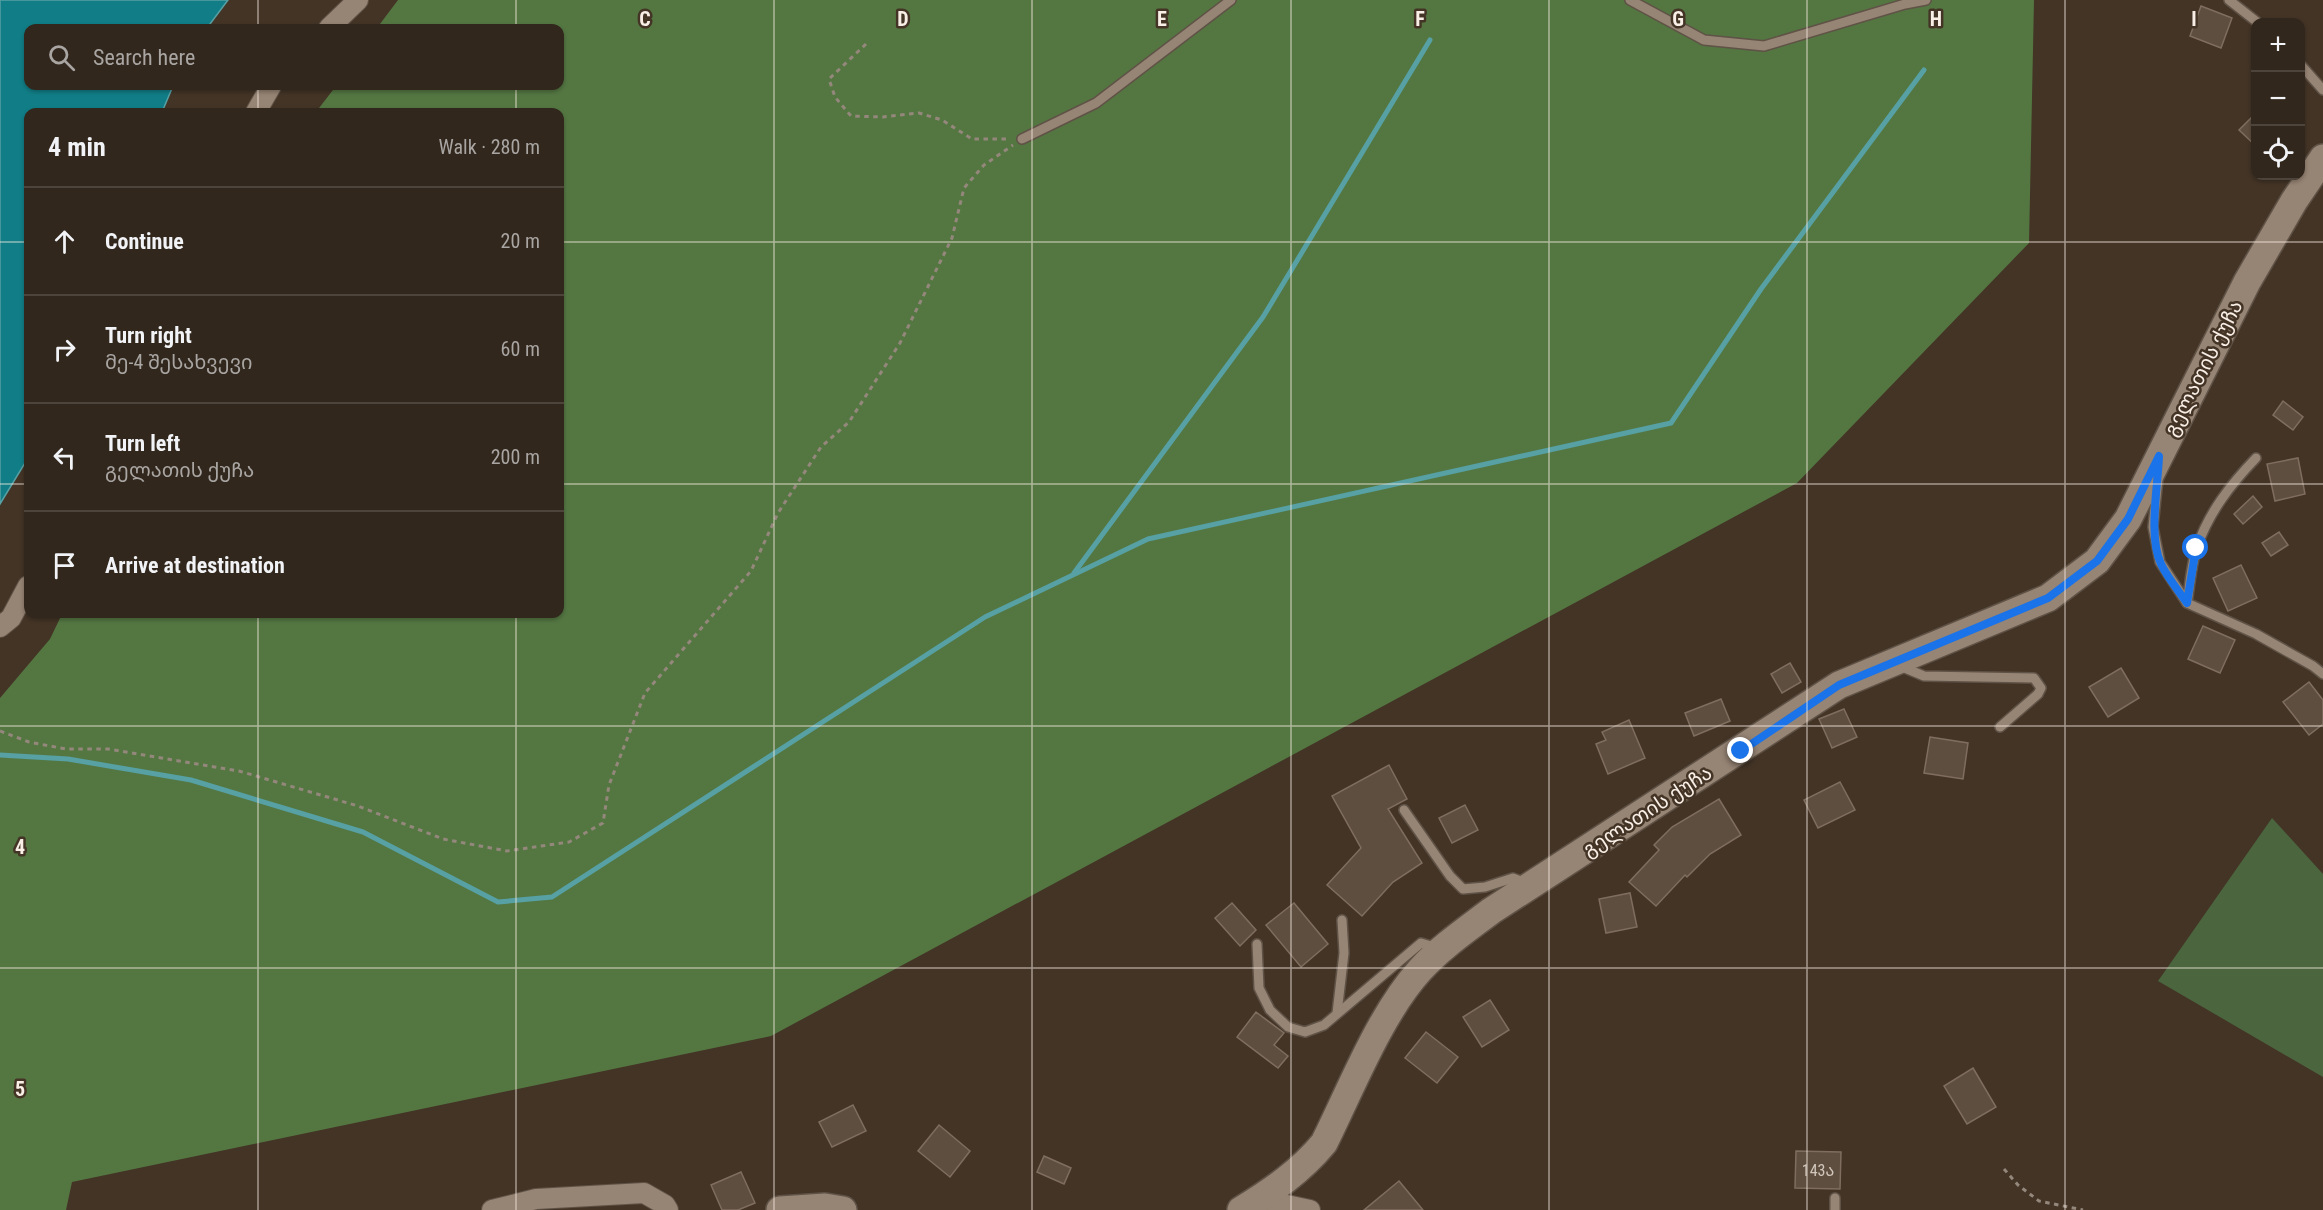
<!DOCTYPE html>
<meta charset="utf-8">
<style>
:root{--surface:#32271c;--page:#3d3329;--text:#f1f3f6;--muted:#a8a5a3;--line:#4d443b}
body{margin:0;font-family:"Roboto Condensed","Noto Sans Georgian",sans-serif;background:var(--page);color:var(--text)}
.controls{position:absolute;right:18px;top:18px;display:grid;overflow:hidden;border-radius:12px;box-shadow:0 2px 4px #0004}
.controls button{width:54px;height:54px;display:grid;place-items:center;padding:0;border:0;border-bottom:2px solid var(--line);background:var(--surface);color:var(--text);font:30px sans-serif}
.stop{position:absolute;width:18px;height:18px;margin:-14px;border:4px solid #1a73e8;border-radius:50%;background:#fff}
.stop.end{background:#1a73e8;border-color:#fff;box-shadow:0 2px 6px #0008}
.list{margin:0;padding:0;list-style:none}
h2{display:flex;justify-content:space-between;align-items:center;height:78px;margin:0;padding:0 24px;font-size:26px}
h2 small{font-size:20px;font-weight:400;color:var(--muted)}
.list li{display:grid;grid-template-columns:39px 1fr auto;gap:18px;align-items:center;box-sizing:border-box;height:108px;padding:0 24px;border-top:2px solid var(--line)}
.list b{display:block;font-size:22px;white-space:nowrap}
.list p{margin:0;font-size:20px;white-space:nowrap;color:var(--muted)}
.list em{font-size:20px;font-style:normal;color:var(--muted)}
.icon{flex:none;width:33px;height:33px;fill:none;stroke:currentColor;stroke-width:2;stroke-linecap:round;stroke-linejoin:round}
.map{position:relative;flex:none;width:2323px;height:1210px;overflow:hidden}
.search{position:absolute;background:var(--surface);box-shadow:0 2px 4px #0004;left:24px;top:24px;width:540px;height:66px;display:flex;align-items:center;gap:15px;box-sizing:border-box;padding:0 21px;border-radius:12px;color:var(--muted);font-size:22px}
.panel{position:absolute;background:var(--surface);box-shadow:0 2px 4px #0004;left:24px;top:108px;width:540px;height:510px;border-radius:12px}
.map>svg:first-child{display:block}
.green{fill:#4b653e}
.forest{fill:#547742}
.water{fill:#117e87;stroke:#57a0a4;stroke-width:1.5}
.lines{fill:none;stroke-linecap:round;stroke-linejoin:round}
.stream{stroke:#57a0a4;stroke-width:5}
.building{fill:#5e4e3f;stroke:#7f6e5f;stroke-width:1.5}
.service-casing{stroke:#5f5246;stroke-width:12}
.minor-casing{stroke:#5f5246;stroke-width:22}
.secondary-casing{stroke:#5f5246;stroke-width:30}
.path{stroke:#94877b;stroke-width:3;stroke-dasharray:4.5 4.5;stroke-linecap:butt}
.service{stroke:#968474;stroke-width:9}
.minor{stroke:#968474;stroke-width:20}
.secondary{stroke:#968474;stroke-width:27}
.route{stroke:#1a73e8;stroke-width:8}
.grid{fill:none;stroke:#f9efe6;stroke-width:1.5;stroke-opacity:0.55}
.labels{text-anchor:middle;stroke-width:5;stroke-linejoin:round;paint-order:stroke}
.number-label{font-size:16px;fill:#d2c7bc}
.street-label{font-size:20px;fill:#f9efe6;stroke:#433426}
.grid-label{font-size:20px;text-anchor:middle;font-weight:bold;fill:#f9efe6;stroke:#433426;stroke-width:5;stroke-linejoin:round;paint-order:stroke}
</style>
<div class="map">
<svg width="2323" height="1210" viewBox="0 0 2323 1210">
<rect width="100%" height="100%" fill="#433426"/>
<polygon class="green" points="2272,818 2323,874 2323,1077 2158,981"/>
<polygon class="forest" points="398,0 2034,0 2029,243 1797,483 771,1036 72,1182 66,1210 0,1210 0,698 50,639 62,614 560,614 560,112 316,112 336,86 560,86 560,28 377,28"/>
<polygon class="water" points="0,0 228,0 207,28 28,28 28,86 173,86 162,112 28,112 28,458 0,504"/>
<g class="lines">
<g class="stream">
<polyline points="1074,573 1263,317 1430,40"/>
<polyline points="0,755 68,759 191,780 363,832 498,902 552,897 985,617 1148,539 1671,423 1761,289 1924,70"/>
</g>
</g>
<g class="building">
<polygon points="2201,6 2232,18 2221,48 2190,36"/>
<polygon points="2256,113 2256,146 2239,130"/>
<polygon points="2283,401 2303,417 2293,430 2273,415"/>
<polygon points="2298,458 2305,494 2275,501 2267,464"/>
<polygon points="2253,496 2262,507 2243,524 2234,514"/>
<polygon points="2279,532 2288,545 2271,556 2262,543"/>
<polygon points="2241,565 2257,598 2228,611 2213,578"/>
<polygon points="2203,626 2235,640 2220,673 2188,659"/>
<polygon points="1790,663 1801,682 1782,693 1771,674"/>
<polygon points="2121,668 2139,698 2108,717 2089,687"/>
<polygon points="2309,682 2323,700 2323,724 2309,735 2283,702"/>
<polygon points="1721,699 1730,721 1694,736 1685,713"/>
<polygon points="1844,709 1857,737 1832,748 1819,719"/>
<polygon points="1629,720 1645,758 1608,774 1596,744 1606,740 1602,732"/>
<polygon points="1930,737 1968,743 1963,779 1924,773"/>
<polygon points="1389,765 1407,799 1388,809 1422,863 1393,882 1362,916 1327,885 1361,848 1332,796"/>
<polygon points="1840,782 1855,810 1818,828 1804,800"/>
<polygon points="1719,799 1741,835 1710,854 1687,877 1685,875 1656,906 1629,882 1659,850 1654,845 1672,827"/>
<polygon points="1465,805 1478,830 1452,843 1439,818"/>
<polygon points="1630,893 1637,927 1606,933 1599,899"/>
<polygon points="1232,903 1256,930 1240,946 1215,918"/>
<polygon points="1294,903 1328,944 1301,967 1266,925"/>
<polygon points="1490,1000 1509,1030 1482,1047 1463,1017"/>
<polygon points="1256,1012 1284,1033 1274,1045 1288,1056 1278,1068 1237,1037"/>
<polygon points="1426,1032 1458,1057 1437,1083 1405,1058"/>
<polygon points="1973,1068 1996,1107 1967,1124 1944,1086"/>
<polygon points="853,1105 866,1131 832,1147 819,1122"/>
<polygon points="939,1125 970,1151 950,1177 918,1151"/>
<polygon points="1796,1151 1841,1152 1840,1189 1795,1188"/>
<polygon points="1044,1156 1071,1168 1064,1184 1037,1172"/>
<polygon points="741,1172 755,1203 738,1210 722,1210 711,1185"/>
<polygon points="1399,1181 1423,1210 1364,1210"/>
</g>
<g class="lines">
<defs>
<g id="service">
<polyline points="1630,0 1704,40 1764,46 1905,4 1926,0"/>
<polyline points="2229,0 2257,22"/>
<polyline points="2300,64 2323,90"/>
<polyline points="1022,139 1096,103 1231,0"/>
<polyline points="2158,479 2153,527 2160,562 2187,603 2256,634 2313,666 2323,674"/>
<path d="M2187 603C2190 585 2191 565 2197 547 2209 512 2231 484 2256 458"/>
<polyline points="1900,666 1924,676 2034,678 2041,688 2038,694 2000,727"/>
<polyline points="1404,810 1450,876 1463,889 1485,887 1513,878 1526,883"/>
<polyline points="1257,944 1259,988 1270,1010 1288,1027 1305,1032 1324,1025 1421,943 1438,948"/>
<polyline points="1337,1013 1344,953 1342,920"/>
<polyline points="1835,1210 1835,1198"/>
</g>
<g id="minor">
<polyline points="329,28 358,0"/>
<polyline points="256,112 271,86"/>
<polyline points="0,627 11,618 28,586"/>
<polyline points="1259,1199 1310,1210"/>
<polyline points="492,1210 536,1199 644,1193 665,1205 668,1210"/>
</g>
<g id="secondary">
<polyline points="780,1210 825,1207 843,1210"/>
<path d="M1241 1210C1272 1191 1301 1171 1324 1143 1351 1089 1380 1014 1420 970 1441 947 1466 930 1491 911L1839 685 2048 598 2097 561 2128 519 2247 282 2294 201 2323 158"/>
</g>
</defs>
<use href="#service" class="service-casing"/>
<use href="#minor" class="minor-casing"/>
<use href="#secondary" class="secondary-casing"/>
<g class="path">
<polyline points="866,44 829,79 835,97 851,116 883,117 919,113 942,120 972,139 1009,139"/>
<polyline points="0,731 29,742 66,749 108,749 239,771 358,806 443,839 507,851 569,842 603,823 609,785 645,693 751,571 778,513 821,447 849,422 900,343 952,238 964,188 984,165 1013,145"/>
<polyline points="2004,1169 2018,1185 2039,1201 2083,1210"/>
</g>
<use href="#service" class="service"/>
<use href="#minor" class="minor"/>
<use href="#secondary" class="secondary"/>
</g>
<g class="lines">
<path class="route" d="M1741 751 1839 685 2048 598 2097 561 2128 519 2159 456C2158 486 2148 537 2161 564 2167 577 2178 590 2187 603L2196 548"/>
</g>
<path class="grid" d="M258 0V28M516 0V28M774 0V1210M1032 0V1210M1291 0V1210M1549 0V1210M1807 0V1210M2065 0V1210M258 86V112M516 86V112M0 242H28M560 242H2323M0 484H28M560 484H2323M258 614V1210M516 614V1210M0 726H2323M0 968H2323"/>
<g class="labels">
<g class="number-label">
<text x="1818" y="1176">143ა</text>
</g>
<g class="street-label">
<text transform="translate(2203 368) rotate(-63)" y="7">გელათის ქუჩა</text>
<text transform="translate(1647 811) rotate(-33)" y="7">გელათის ქუჩა</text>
</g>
</g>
<g class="grid-label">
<text x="645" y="26">C</text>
<text x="903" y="26">D</text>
<text x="1162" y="26">E</text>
<text x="1420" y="26">F</text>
<text x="1678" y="26">G</text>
<text x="1936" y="26">H</text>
<text x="2194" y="26">I</text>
<text x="20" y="854">4</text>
<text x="20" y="1096">5</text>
</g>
</svg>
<div class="controls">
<button>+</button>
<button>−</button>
<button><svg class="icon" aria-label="locate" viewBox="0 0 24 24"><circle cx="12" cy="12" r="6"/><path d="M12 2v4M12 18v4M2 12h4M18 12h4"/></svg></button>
</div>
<div class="stop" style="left:2196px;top:548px"></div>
<div class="stop end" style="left:1741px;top:751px"></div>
<div class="search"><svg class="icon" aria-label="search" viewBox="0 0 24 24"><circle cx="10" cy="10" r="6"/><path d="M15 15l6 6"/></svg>Search here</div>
<section class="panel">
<h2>4 min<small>Walk · 280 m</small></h2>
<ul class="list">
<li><svg class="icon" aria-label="ahead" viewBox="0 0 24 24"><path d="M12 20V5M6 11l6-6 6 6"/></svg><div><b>Continue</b></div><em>20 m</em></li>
<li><svg class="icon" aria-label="right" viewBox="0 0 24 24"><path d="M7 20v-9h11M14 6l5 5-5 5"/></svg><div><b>Turn right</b><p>მე-4 შესახვევი</p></div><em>60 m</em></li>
<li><svg class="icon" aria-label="left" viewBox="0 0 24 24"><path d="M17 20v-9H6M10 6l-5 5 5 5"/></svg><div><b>Turn left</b><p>გელათის ქუჩა</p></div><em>200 m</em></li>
<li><svg class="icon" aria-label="arrive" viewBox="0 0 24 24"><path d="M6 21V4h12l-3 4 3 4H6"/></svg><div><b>Arrive at destination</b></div></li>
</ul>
</section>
</div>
